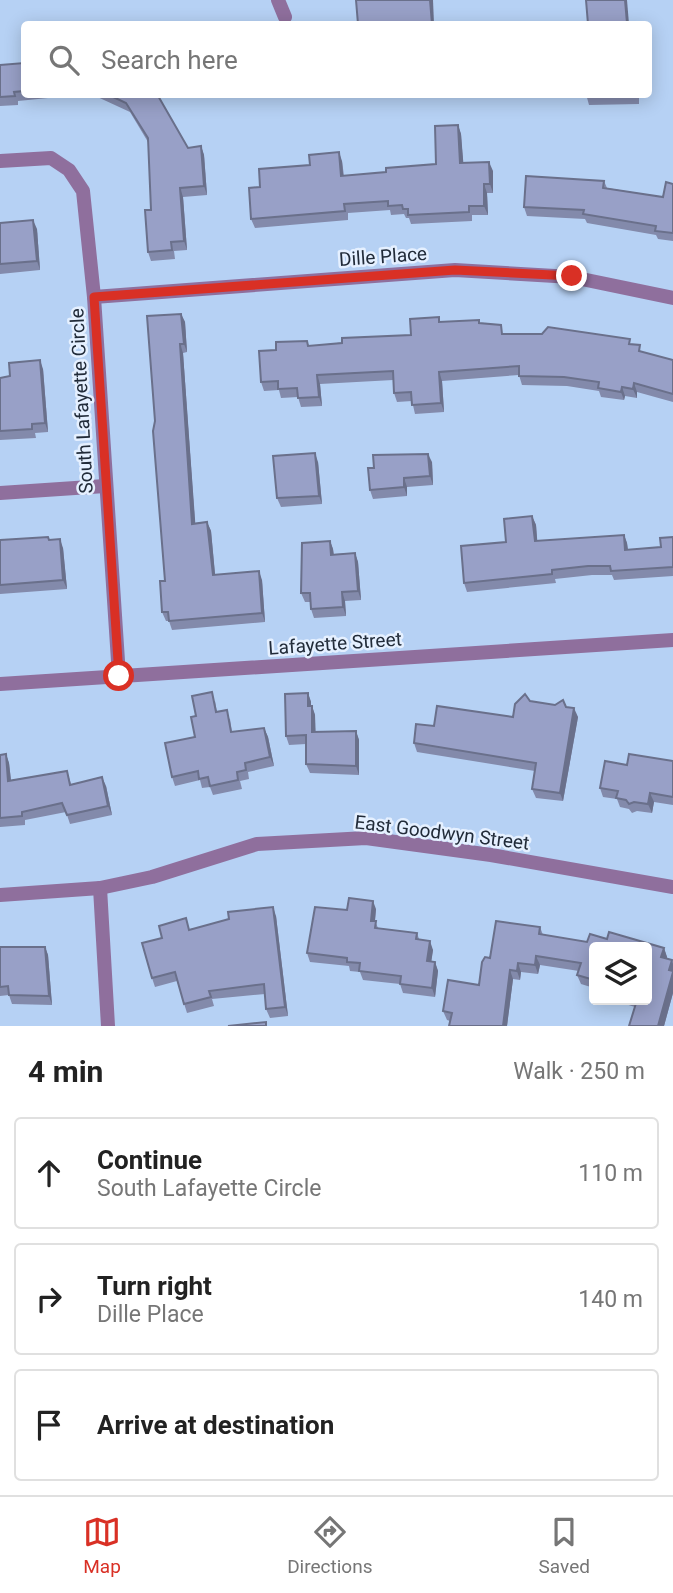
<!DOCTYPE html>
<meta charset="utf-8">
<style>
:root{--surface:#fff;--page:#f6f6f6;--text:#222;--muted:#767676;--line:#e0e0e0;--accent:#d93025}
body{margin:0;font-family:Roboto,sans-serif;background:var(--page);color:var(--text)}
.controls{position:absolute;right:21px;bottom:21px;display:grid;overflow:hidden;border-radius:7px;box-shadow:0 4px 18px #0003}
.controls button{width:63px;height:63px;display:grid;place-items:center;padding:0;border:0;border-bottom:2px solid var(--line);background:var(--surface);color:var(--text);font:35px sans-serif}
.stop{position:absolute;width:21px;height:21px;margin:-16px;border:5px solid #d93025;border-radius:50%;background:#fff}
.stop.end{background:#d93025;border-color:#fff;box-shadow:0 2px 7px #0008}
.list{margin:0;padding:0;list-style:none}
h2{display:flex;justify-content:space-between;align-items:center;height:91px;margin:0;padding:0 28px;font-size:30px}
h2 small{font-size:23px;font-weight:400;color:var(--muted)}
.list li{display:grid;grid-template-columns:46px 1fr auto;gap:21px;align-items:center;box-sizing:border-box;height:112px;margin:0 14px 14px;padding:0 14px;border:2px solid var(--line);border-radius:7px}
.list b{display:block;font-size:26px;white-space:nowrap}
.list p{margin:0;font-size:23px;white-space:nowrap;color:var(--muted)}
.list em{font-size:23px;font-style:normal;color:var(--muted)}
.icon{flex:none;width:38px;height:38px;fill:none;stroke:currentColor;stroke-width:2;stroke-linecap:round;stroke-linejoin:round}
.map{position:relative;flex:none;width:673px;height:1026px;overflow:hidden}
.search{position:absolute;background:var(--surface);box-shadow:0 4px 18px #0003;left:21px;right:21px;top:21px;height:77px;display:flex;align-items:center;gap:18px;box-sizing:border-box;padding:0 24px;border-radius:7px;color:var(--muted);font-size:26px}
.sheet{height:469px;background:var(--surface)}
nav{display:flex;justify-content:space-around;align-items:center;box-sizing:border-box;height:98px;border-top:2px solid var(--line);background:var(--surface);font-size:19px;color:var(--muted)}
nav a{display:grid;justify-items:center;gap:4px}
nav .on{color:var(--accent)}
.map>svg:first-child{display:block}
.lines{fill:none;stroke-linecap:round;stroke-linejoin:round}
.minor{stroke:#8f6f9d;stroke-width:14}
.tertiary{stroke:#8f6f9d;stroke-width:14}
.wall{fill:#838aab}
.shaded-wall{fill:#6a708b}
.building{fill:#98a0c7;stroke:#6a708b;stroke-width:2}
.route{stroke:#d93025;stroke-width:9}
.labels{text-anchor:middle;stroke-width:5;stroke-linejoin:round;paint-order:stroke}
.street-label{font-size:19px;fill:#212b39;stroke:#e5f0ff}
</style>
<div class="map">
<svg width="673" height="1026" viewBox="0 0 673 1026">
<rect width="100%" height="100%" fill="#b6d1f4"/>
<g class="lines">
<g class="minor">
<polyline points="278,0 285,17"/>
<polyline points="0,161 51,158 69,170 83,191 94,297 119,676"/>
<polyline points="94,297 455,270 572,277 673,298"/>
<polyline points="0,493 105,486"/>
<polyline points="100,888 108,1026"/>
<polyline points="0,895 100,888 152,877 257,844 366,838 491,855 673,887"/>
</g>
<polyline class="tertiary" points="0,684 673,640"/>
</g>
<g class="wall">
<polygon points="24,63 24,94 58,94 58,97 18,101 18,105 0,106 0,65"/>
<polygon points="91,94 157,94 188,148 201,146 204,155 207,195 183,197 187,250 174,251 175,259 151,261 148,252 151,210 148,142 130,112"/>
<polygon points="586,94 639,94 639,104 589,105"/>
<polygon points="458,125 461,134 463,162 493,171 493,193 487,193 488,215 472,215 472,221 411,224 409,218 406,218 404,214 391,215 390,210 348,213 348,220 255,228 251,219 260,187 310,165 342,161 344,176 386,172 436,164"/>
<polygon points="604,181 607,188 663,197 673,184 673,241 658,239 656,235 587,223 585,219 527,216 524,207"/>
<polygon points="0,223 37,229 40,270 0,274"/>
<polygon points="181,314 185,322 187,352 183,353 195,523 207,522 211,531 215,575 262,580 265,622 172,630 169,621 166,621 162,612 165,581"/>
<polygon points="440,322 480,324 504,334 631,344 642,352 673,360 673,402 637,392 637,398 625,396 624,400 601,397 599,391 567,386 522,385 519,375 442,381 444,412 415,414 412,401 397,402 394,393 393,380 320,384 322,406 301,407 298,397 281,398 279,390 264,391 261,382 276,350 307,341 309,346 411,335"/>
<polygon points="43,369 48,432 35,433 36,438 0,440 0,378"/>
<polygon points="318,462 322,504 281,507 277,498"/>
<polygon points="432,462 433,485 407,487 407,496 373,499 370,490"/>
<polygon points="532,516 536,525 537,541 624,535 627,543 628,550 661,547 673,537 673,576 614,580 612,575 592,575 555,579 556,583 467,592 464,583"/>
<polygon points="0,540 49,540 63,548 67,589 0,594"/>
<polygon points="330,541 333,549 334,554 355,553 358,562 361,600 345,601 346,616 314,618 311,609 310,602 305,602 301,593"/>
<polygon points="308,693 311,702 311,706 312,706 315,715 315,732 356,731 359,740 359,775 310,773 306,764 306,744 289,745 286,736"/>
<polygon points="215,701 217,712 230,719 232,732 264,728 268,737 274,766 248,772 249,779 240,781 242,789 213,795 210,787 202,788 200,780 175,786 172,777 195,737 196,716"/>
<polygon points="530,701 566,707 578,717 563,801 536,798 532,789 535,771 417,752 414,743 434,726 513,717"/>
<polygon points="6,754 9,763 11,780 67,771 71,784 106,786 112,815 70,824 66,812 25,820 25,825 0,827 0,755"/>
<polygon points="673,761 673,805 654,802 652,813 637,811 632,813 629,809 620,807 617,799 603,797 600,788 627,765"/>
<polygon points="376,909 375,921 378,928 417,933 419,939 433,950 431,962 435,962 438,971 435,997 403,993 400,984 363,980 360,972 350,971 349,966 310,962 307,953 347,910"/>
<polygon points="276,916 288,1016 270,1018 266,1009 265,994 212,999 214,1006 187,1013 177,981 155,987 152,978 190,929"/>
<polygon points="496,921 540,927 543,935 587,942 590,934 607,939 609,932 664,948 667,957 667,959 672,960 673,964 673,993 664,1026 629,1026 635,1007 619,1002 618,1000 647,1000 647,947 594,947 594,988 581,984 577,975 579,971 540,965 538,974 521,972 520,980 513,979 507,1026 449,1026 450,1021 447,1020 443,1011 448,980 479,985 482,962 485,957 490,958"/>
<polygon points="0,947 45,947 48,955 52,1005 12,1004 9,995 0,996"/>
</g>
<g class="shaded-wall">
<polygon points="430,0 433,0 434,24 432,24"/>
<polygon points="625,0 627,0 629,24 627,24"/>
<polygon points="458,125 461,134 464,171 460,163"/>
<polygon points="201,146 204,155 207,195 204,186"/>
<polygon points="339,152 342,161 344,185 341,176"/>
<polygon points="489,162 493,171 493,193 490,184"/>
<polygon points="484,184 487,193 488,215 484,206"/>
<polygon points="180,188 183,197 187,250 184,241"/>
<polygon points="33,220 37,229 40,270 37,261"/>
<polygon points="181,314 185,322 187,352 184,344"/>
<polygon points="180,344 183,353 196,533 192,524"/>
<polygon points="40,360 43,369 48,432 45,423"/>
<polygon points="439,372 442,381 444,412 441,403"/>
<polygon points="317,375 320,384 322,406 319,397"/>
<polygon points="634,383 637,392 637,398 633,389"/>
<polygon points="622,387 625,396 624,400 621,392"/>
<polygon points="315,453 318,462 322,504 319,496"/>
<polygon points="428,454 432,462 433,485 430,476"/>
<polygon points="404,478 407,487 407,496 404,487"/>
<polygon points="532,516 536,525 538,550 535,541"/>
<polygon points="207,522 211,531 216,584 213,575"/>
<polygon points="624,535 627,543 629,559 625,550"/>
<polygon points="60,539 63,548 67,589 63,580"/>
<polygon points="330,541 333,549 334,564 331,555"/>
<polygon points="355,553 358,562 361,600 358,591"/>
<polygon points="259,571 262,580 265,622 262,613"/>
<polygon points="342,592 345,601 346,616 343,607"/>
<polygon points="308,693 311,702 311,715 308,706"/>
<polygon points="312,706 315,715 316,741 312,732"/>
<polygon points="574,708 578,717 563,801 560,793"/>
<polygon points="264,728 268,737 274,766 270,757"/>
<polygon points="356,731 359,740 359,775 356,766"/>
<polygon points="6,754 9,763 12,790 8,781"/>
<polygon points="102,777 106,786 112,815 108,806"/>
<polygon points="650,793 654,802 652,813 648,804"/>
<polygon points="373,901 376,909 374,930 371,921"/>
<polygon points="273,907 276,916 288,1016 285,1007"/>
<polygon points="430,941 433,950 430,970 427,961"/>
<polygon points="45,947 48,955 52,1005 49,996"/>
<polygon points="664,948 667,957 664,966 661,957"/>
<polygon points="536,956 540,965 538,974 535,965"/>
<polygon points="672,960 673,964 673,993 664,1026 658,1026 669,970"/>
<polygon points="435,962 438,971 435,997 432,988"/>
<polygon points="518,963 521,972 520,980 517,971"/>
<polygon points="510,970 513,979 507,1026 503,1026"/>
</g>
<g class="building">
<polygon points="356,0 430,0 432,24 358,24"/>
<polygon points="586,0 625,0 627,23 631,23 631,24 588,24"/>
<polygon points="23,36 24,36 24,60"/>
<polygon points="24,63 24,91 14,92 15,96 0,97 0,65"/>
<polygon points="107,94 157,94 188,148 201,146 204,186 180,188 184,241 171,242 172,250 148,252 145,210 151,210 148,138 126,103"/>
<polygon points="586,94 636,94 636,95 586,96"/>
<polygon points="458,125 460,163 489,162 490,184 484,184 484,206 469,206 469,212 408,215 408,209 403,209 402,205 388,206 388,201 344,204 345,211 251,219 249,188 260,187 259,169 310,165 309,155 339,152 341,176 386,172 386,168 436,164 435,126"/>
<polygon points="526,176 604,181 603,188 663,197 666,182 673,184 673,233 655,231 656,226 583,214 584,210 524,207"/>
<polygon points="33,220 37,261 0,264 0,223"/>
<polygon points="181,314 184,344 180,344 192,524 207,522 213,575 259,571 262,613 169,621 168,612 162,612 160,581 165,581 153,431 155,421 147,316"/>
<polygon points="439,317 439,322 479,320 479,323 501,325 502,334 542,334 548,327 630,339 629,344 640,345 639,351 673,360 673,394 634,383 633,389 622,387 621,392 598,388 599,382 564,377 519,376 519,366 439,372 441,403 412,405 411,392 394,393 393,371 317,375 319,397 298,398 297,388 278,389 278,381 261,382 259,351 276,350 276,342 307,341 308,346 342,343 342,338 411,335 410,319"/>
<polygon points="40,360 45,423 32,424 32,429 0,431 0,378 10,376 9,363"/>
<polygon points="315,453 319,496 277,498 273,456"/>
<polygon points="428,454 430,476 404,478 404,487 370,490 368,468 374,468 373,455"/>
<polygon points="532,516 535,541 624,535 625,550 661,547 660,538 673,537 673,567 611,571 610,566 588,566 552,570 552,574 464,583 461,546 506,542 504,519"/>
<polygon points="48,537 49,540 60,539 63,580 0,585 0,540"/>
<polygon points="330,541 331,555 355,553 358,591 342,592 343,607 311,609 310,593 301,593 302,543"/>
<polygon points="212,692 216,712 227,710 231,732 264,728 270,757 245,763 246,770 237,772 238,780 210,786 208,777 199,779 198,771 172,777 165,743 195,737 191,717 196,716 192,696"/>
<polygon points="308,693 308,706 312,706 312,732 356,731 356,766 306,764 306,735 286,736 285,694"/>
<polygon points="525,694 530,701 555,705 563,700 566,707 574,708 560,793 532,789 536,763 414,743 416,724 434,726 437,706 513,717 515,704"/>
<polygon points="6,754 8,781 67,771 70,785 102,777 108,806 67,815 62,803 22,812 22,816 0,818 0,755"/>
<polygon points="629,754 673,761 673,797 650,793 648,804 634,802 629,804 626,800 616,798 618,791 600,788 605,761 627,765"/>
<polygon points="349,898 373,901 371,921 376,921 375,928 417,933 416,939 430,941 427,961 435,962 432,988 400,984 401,976 359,971 360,963 347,962 347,958 307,953 315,907 347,910"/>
<polygon points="273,907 285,1007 266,1009 264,984 209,991 211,997 184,1004 175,972 152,978 142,943 162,938 159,926 186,918 189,930 229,919 228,912"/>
<polygon points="496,921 540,927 539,934 587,942 590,934 607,939 609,932 664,948 661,957 672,960 669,970 673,971 673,972 658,1026 629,1026 637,1000 647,1000 647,947 594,947 594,980 577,975 581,963 536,956 535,965 518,963 517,971 510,970 503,1026 449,1026 452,1013 443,1011 448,980 479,985 482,962 485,957 490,958"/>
<polygon points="0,947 45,947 49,996 9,995 8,986 0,987"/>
<polygon points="266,1022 266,1026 228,1026"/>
</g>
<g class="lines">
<polyline class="route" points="119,676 94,297 455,270 572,276"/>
</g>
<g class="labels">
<g class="street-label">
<text transform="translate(383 256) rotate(-4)" y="7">Dille Place</text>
<text transform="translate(81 401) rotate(-93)" y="7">South Lafayette Circle</text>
<text transform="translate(335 643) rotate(-4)" y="7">Lafayette Street</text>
<text transform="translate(442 832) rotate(7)" y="7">East Goodwyn Street</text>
</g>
</g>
</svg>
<div class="controls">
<button><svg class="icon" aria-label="layers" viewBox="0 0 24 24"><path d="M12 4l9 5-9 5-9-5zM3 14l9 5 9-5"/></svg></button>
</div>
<div class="stop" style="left:119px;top:676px"></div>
<div class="stop end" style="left:572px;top:276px"></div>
<div class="search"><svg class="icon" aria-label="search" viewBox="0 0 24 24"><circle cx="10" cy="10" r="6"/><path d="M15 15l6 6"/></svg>Search here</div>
</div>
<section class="sheet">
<h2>4 min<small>Walk · 250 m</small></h2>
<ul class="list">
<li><svg class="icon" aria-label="ahead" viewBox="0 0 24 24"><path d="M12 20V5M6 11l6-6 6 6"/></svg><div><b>Continue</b><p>South Lafayette Circle</p></div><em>110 m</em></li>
<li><svg class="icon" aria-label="right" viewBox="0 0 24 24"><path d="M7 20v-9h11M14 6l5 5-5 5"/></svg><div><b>Turn right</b><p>Dille Place</p></div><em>140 m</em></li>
<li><svg class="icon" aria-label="arrive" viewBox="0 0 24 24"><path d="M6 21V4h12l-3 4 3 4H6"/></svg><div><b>Arrive at destination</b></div></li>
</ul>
</section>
<nav>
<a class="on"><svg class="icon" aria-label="map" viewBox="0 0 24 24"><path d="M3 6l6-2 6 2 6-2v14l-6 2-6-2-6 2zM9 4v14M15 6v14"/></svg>Map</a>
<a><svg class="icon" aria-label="directions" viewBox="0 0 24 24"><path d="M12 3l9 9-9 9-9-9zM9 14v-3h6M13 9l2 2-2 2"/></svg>Directions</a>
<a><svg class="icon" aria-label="saved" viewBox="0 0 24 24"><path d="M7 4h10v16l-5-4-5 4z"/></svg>Saved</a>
</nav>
